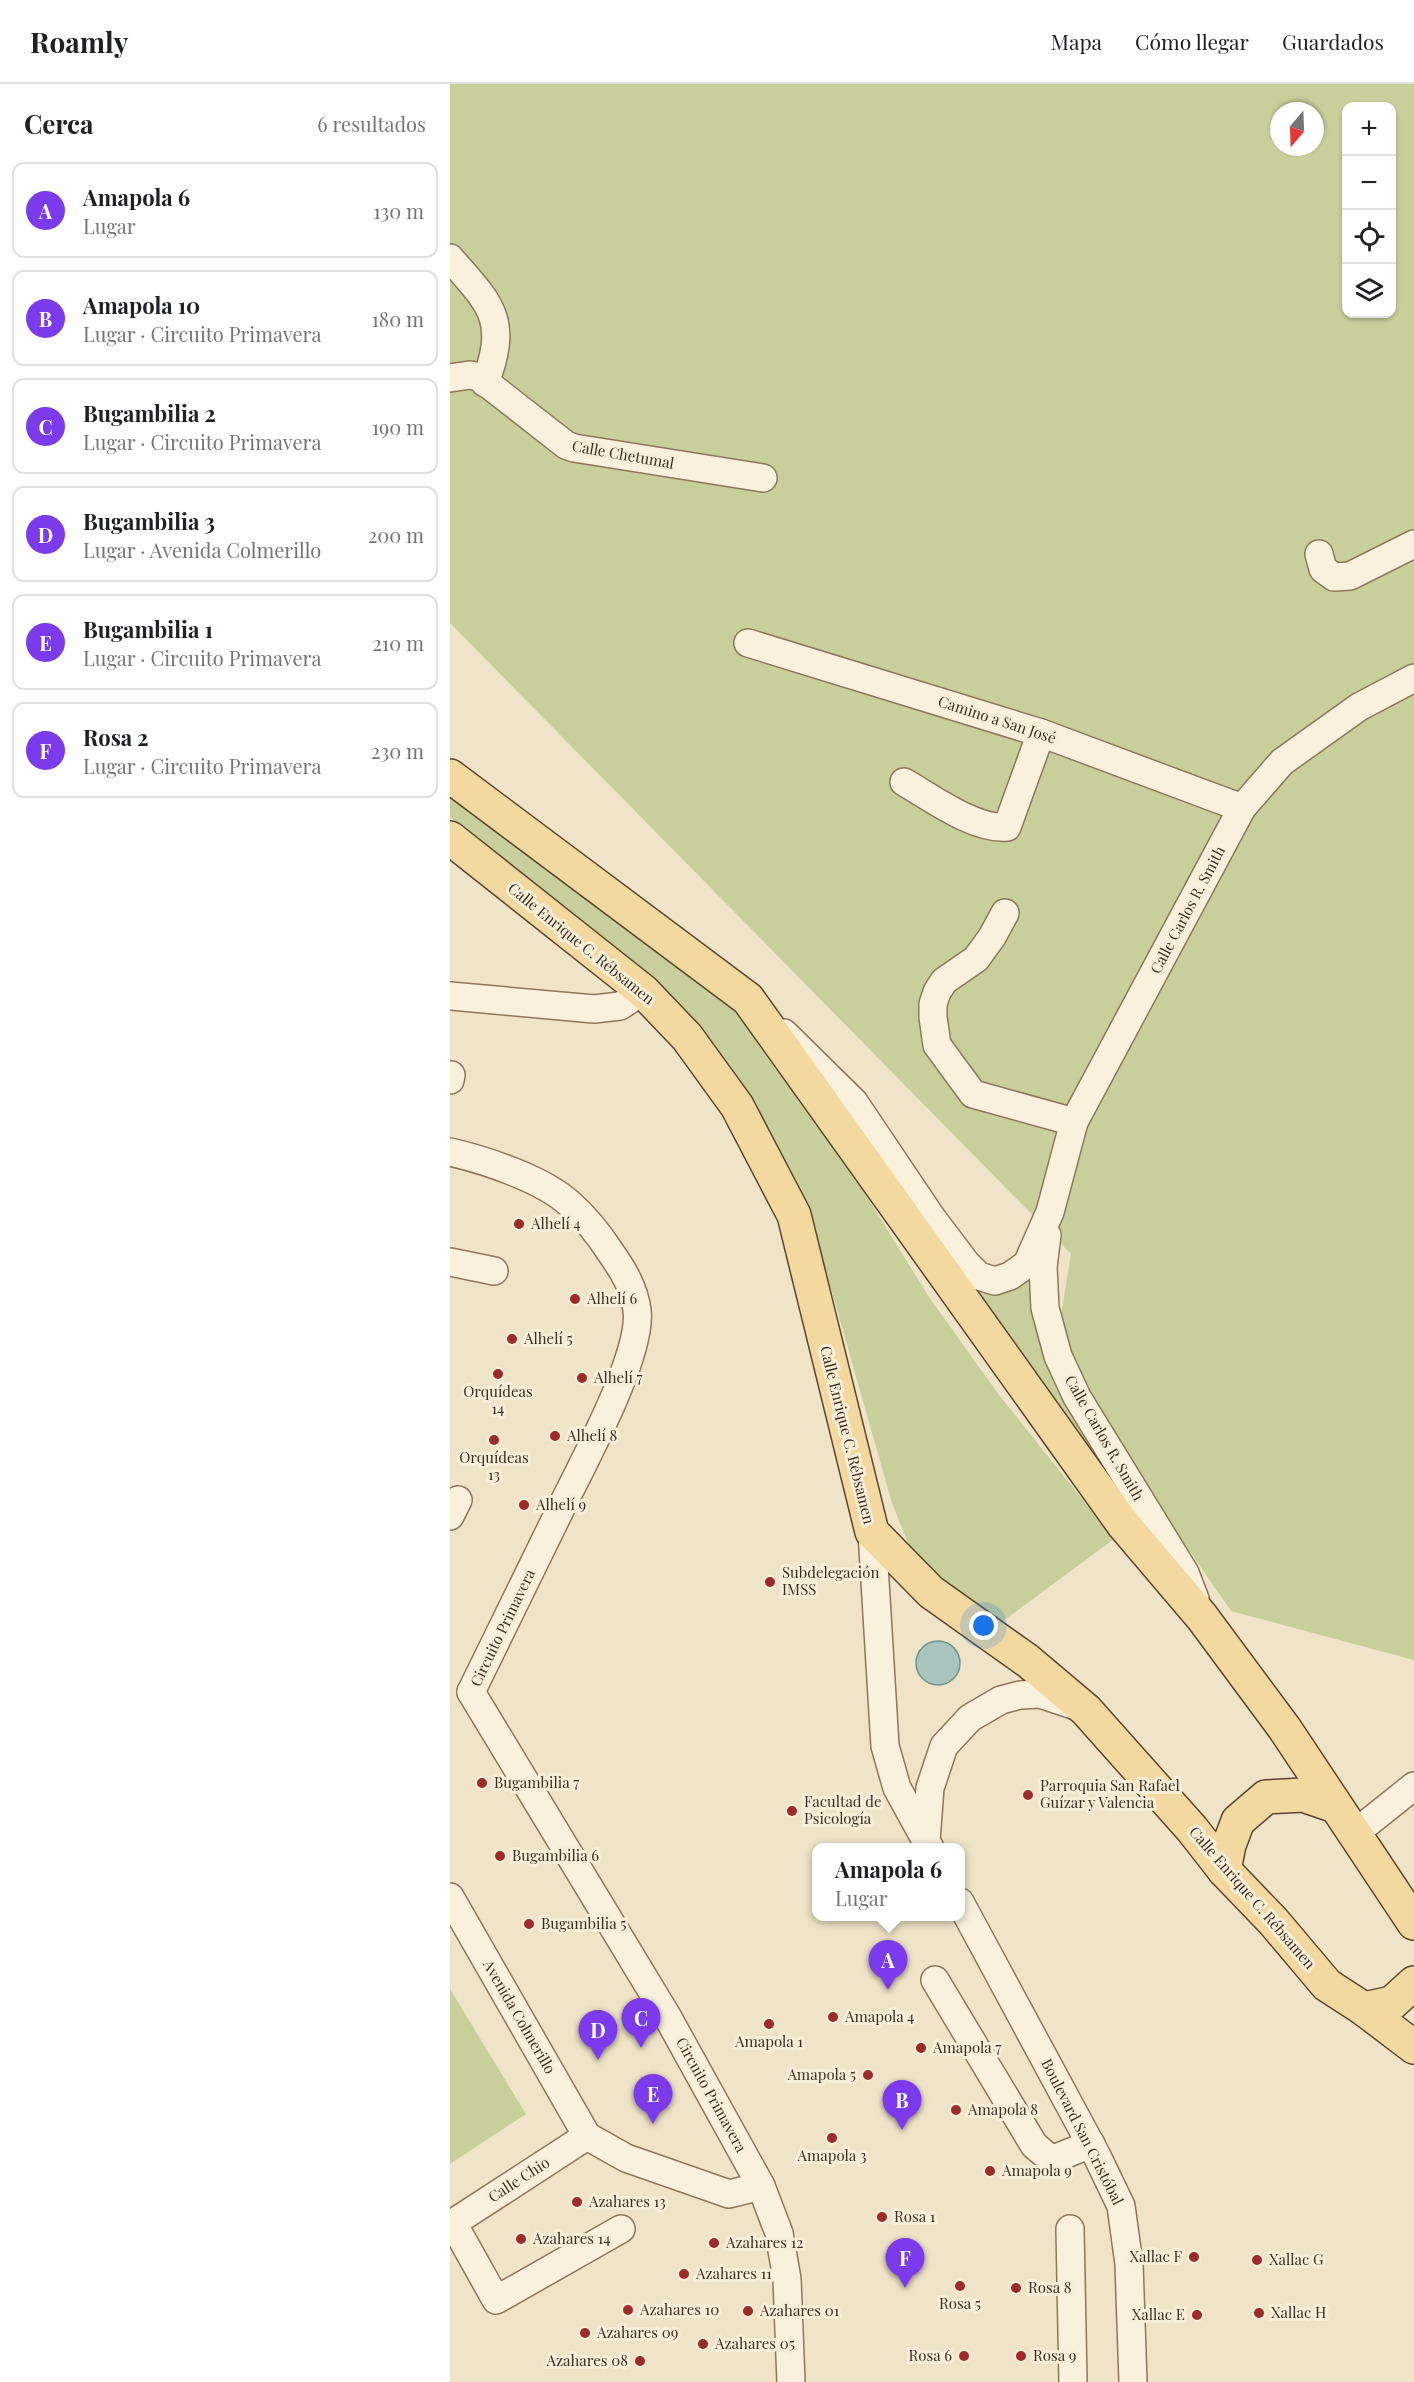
<!DOCTYPE html>
<html lang="es">
<meta charset="utf-8">
<style>
:root{--surface:#fff;--page:#f6f6f6;--text:#202124;--muted:#757577;--line:#e0e0e0;--accent:#7c3aed}
body{margin:0;font-family:"Playfair Display",serif;background:var(--page);color:var(--text)}
.controls{position:absolute;right:18px;top:18px;display:grid;overflow:hidden;border-radius:12px;box-shadow:0 2px 4px #0004}
.controls button{width:54px;height:54px;display:grid;place-items:center;padding:0;border:0;border-bottom:2px solid var(--line);background:var(--surface);color:var(--text);font:30px sans-serif}
.compass{position:absolute;left:820px;top:18px;width:54px;height:54px;border-radius:50%;background:var(--surface);box-shadow:0 2px 4px #0004;rotate:199deg}
.you{position:absolute;left:534px;top:1542px;width:21px;height:21px;margin:-15px;border:4px solid #fff;border-radius:50%;background:#1a73e8;box-shadow:0 0 0 9px #1a73e833}
.badge{display:grid;place-items:center;width:39px;height:39px;border-radius:50%;background:var(--accent);color:#fff;font-size:20px;font-weight:700}
.pin{position:absolute;translate:-50% -50px;filter:drop-shadow(0 2px 3px #0008)}
.pin::after{content:'';position:absolute;top:32px;width:21px;height:18px;background:inherit;clip-path:polygon(0 0,100% 0,50% 100%)}
.popup{position:absolute;left:362px;top:1759px;width:153px;height:78px;box-sizing:border-box;display:grid;place-content:center;border-radius:12px;background:var(--surface);filter:drop-shadow(0 2px 4px #0005);font-size:20px;white-space:nowrap;color:var(--muted)}
.popup b{font-size:22px;color:var(--text)}
.popup::after{content:'';position:absolute;left:50%;top:100%;margin-left:-12px;border:12px solid transparent;border-top-color:var(--surface)}
.list{margin:0;padding:0;list-style:none}
h2{display:flex;justify-content:space-between;align-items:center;height:78px;margin:0;padding:0 24px;font-size:26px}
h2 small{font-size:20px;font-weight:400;color:var(--muted)}
.list li{display:grid;grid-template-columns:39px 1fr auto;gap:18px;align-items:center;box-sizing:border-box;height:96px;margin:0 12px 12px;padding:0 12px;border:2px solid var(--line);border-radius:12px}
.list b{display:block;font-size:22px;white-space:nowrap}
.list p{margin:0;font-size:20px;white-space:nowrap;color:var(--muted)}
.list em{font-size:20px;font-style:normal;color:var(--muted)}
.icon{flex:none;width:33px;height:33px;fill:none;stroke:currentColor;stroke-width:2;stroke-linecap:round;stroke-linejoin:round}
.map{position:relative;flex:none;width:964px;height:2298px;overflow:hidden}
header{display:flex;align-items:center;gap:36px;box-sizing:border-box;height:84px;padding:0 30px;background:var(--surface);border-bottom:2px solid var(--line)}
header strong{font-size:28px}
nav{display:flex;gap:33px;margin-inline-start:auto;font-size:21px}
main{display:flex}
aside{flex:1;background:var(--surface)}
.map>svg:first-child{display:block}
.green{fill:#c9cf9b;fill-rule:evenodd}
.water{fill:#a9c4bc;stroke:#6f938a;stroke-width:1.5}
.lines{fill:none;stroke-linecap:round;stroke-linejoin:round}
.minor-casing{stroke:#8d765c;stroke-width:30}
.major-casing{stroke:#5b4430;stroke-width:36}
.minor{stroke:#faf1dc;stroke-width:27}
.major{stroke:#f3d9a0;stroke-width:33}
.poi-dot{fill:#9e2a2b;stroke:#f7eed8;stroke-width:2}
.labels{text-anchor:middle;stroke-width:6;stroke-linejoin:round;paint-order:stroke}
.street-label{font-size:15px;fill:#3d2e20;stroke:#f7eed8}
.poi-label{font-size:15px;fill:#3d2e20;stroke:#f7eed8;text-anchor:start}
</style>
<header>
<strong>Roamly</strong>
<nav><a>Mapa</a><a>Cómo llegar</a><a>Guardados</a></nav>
</header>
<main>
<aside>
<h2>Cerca<small>6 resultados</small></h2>
<ul class="list">
<li><span class="badge">A</span><div><b>Amapola 6</b><p>Lugar</p></div><em>130 m</em></li>
<li><span class="badge">B</span><div><b>Amapola 10</b><p>Lugar · Circuito Primavera</p></div><em>180 m</em></li>
<li><span class="badge">C</span><div><b>Bugambilia 2</b><p>Lugar · Circuito Primavera</p></div><em>190 m</em></li>
<li><span class="badge">D</span><div><b>Bugambilia 3</b><p>Lugar · Avenida Colmerillo</p></div><em>200 m</em></li>
<li><span class="badge">E</span><div><b>Bugambilia 1</b><p>Lugar · Circuito Primavera</p></div><em>210 m</em></li>
<li><span class="badge">F</span><div><b>Rosa 2</b><p>Lugar · Circuito Primavera</p></div><em>230 m</em></li>
</ul>
</aside>
<div class="map">
<svg width="964" height="2298" viewBox="0 0 964 2298">
<rect width="100%" height="100%" fill="#f0e4c8"/>
<g class="green">
<path d="M0 0H964V1576L781 1527 651 1339 610 1237 621 1170 0 539ZM896 22H942V230H896ZM829 27H865V63H829Z"/>
<polygon points="0,712 204,862 287,929 341,990 479,1213 549,1311 664,1455 549,1540 473,1485 458,1459 442,1419 366,1152 340,1086 298,1014 198,895 0,733"/>
<polygon points="583,1190 676,1420 519,1198"/>
<polygon points="0,1905 76,2030 0,2080"/>
</g>
<circle class="water" cx="488" cy="1579" r="22"/>
<g class="lines">
<defs>
<g id="minor">
<path d="M0 174C41 221 59 235 35 299"/>
<polyline points="0,294 20,291 29,293 116,361 124,364 313,394"/>
<polyline points="869,470 873,485 884,493 900,492 964,460"/>
<polyline points="298,559 591,649 792,724"/>
<path d="M454 698C482 714 525 746 557 743L591 649"/>
<polyline points="555,829 542,853 526,875 494,897 487,908 483,920 483,933 487,961 523,1010 624,1038"/>
<polyline points="0,912 144,925 170,922 193,907"/>
<polyline points="334,949 404,1018 482,1134 516,1179 529,1192 545,1197 560,1192 577,1180 600,1128 624,1038 792,724 832,678 909,623 964,594"/>
<polyline points="0,996 1,991"/>
<path d="M0 1068C35 1076 93 1095 120 1120 135 1133 150 1152 161 1169 173 1186 184 1204 187 1226 193 1270 132 1381 111 1424 81 1485 51 1547 21 1608"/>
<polyline points="597,1151 593,1183 595,1224 608,1272 627,1313 735,1489 745,1515"/>
<polyline points="0,1178 44,1187"/>
<polyline points="0,1432 8,1416"/>
<polyline points="422,1448 435,1662 447,1704 480,1764"/>
<polyline points="21,1608 217,1932 311,2102 329,2149 337,2195 341,2298"/>
<polyline points="904,1750 964,1702"/>
<polyline points="476,1756 480,1704 494,1662 520,1634 551,1616 570,1611 590,1610 626,1622"/>
<polyline points="0,1813 137,2052"/>
<polyline points="510,1818 647,2072 671,2122 679,2180 683,2298"/>
<polyline points="485,1896 584,2061 598,2073 606,2074 641,2060"/>
<polyline points="137,2052 176,2074 279,2110 311,2102"/>
<polyline points="3,2139 46,2216 171,2145"/>
<polyline points="0,2141 137,2052"/>
<polyline points="620,2145 623,2298"/>
</g>
<g id="major">
<polyline points="0,692 298,915 673,1440 752,1533 835,1645 964,1839"/>
<polyline points="0,754 193,907 237,953 287,1022 344,1131 422,1448 481,1508 578,1577 636,1626 742,1745 774,1786 823,1837 877,1901 914,1925 964,1963"/>
<polyline points="774,1786 779,1761 788,1737 816,1713 853,1711 885,1722"/>
<polyline points="914,1925 942,1919 964,1899"/>
</g>
</defs>
<use href="#minor" class="minor-casing"/>
<use href="#major" class="major-casing"/>
<use href="#minor" class="minor"/>
<use href="#major" class="major"/>
</g>
<g class="poi-dot">
<circle cx="69" cy="1140" r="6"/>
<circle cx="125" cy="1215" r="6"/>
<circle cx="62" cy="1255" r="6"/>
<circle cx="48" cy="1290" r="6"/>
<circle cx="132" cy="1294" r="6"/>
<circle cx="105" cy="1352" r="6"/>
<circle cx="44" cy="1356" r="6"/>
<circle cx="74" cy="1421" r="6"/>
<circle cx="320" cy="1498" r="6"/>
<circle cx="32" cy="1699" r="6"/>
<circle cx="578" cy="1711" r="6"/>
<circle cx="342" cy="1727" r="6"/>
<circle cx="50" cy="1772" r="6"/>
<circle cx="79" cy="1840" r="6"/>
<circle cx="383" cy="1933" r="6"/>
<circle cx="319" cy="1940" r="6"/>
<circle cx="471" cy="1964" r="6"/>
<circle cx="418" cy="1991" r="6"/>
<circle cx="506" cy="2026" r="6"/>
<circle cx="382" cy="2054" r="6"/>
<circle cx="540" cy="2087" r="6"/>
<circle cx="127" cy="2118" r="6"/>
<circle cx="432" cy="2133" r="6"/>
<circle cx="71" cy="2155" r="6"/>
<circle cx="264" cy="2159" r="6"/>
<circle cx="744" cy="2173" r="6"/>
<circle cx="807" cy="2176" r="6"/>
<circle cx="234" cy="2190" r="6"/>
<circle cx="510" cy="2202" r="6"/>
<circle cx="566" cy="2204" r="6"/>
<circle cx="178" cy="2226" r="6"/>
<circle cx="298" cy="2227" r="6"/>
<circle cx="809" cy="2229" r="6"/>
<circle cx="747" cy="2231" r="6"/>
<circle cx="135" cy="2249" r="6"/>
<circle cx="253" cy="2260" r="6"/>
<circle cx="514" cy="2272" r="6"/>
<circle cx="571" cy="2272" r="6"/>
<circle cx="190" cy="2277" r="6"/>
</g>
<g class="labels">
<g class="street-label">
<text transform="translate(173 371) rotate(10)" y="5">Calle Chetumal</text>
<text transform="translate(547 636) rotate(18)" y="5">Camino a San José</text>
<text transform="translate(738 826) rotate(-62)" y="5">Calle Carlos R. Smith</text>
<text transform="translate(131 860) rotate(39)" y="5">Calle Enrique C. Rébsamen</text>
<text transform="translate(397 1351) rotate(76)" y="5">Calle Enrique C. Rébsamen</text>
<text transform="translate(654 1354) rotate(60)" y="5">Calle Carlos R. Smith</text>
<text transform="translate(53 1544) rotate(-64)" y="5">Circuito Primavera</text>
<text transform="translate(802 1814) rotate(49)" y="5">Calle Enrique C. Rébsamen</text>
<text transform="translate(69 1933) rotate(60)" y="5">Avenida Colmerillo</text>
<text transform="translate(261 2011) rotate(61)" y="5">Circuito Primavera</text>
<text transform="translate(632 2048) rotate(63)" y="5">Boulevard San Cristóbal</text>
<text transform="translate(69 2096) rotate(-33)" y="5">Calle Chio</text>
</g>
<g class="poi-label">
<text x="81" y="1145">Alhelí 4</text>
<text x="137" y="1220">Alhelí 6</text>
<text x="74" y="1260">Alhelí 5</text>
<text x="144" y="1299">Alhelí 7</text>
<text x="48" y="1313" text-anchor="middle">Orquídeas<tspan x="48" dy="17">14</tspan></text>
<text x="117" y="1357">Alhelí 8</text>
<text x="44" y="1379" text-anchor="middle">Orquídeas<tspan x="44" dy="17">13</tspan></text>
<text x="86" y="1426">Alhelí 9</text>
<text x="332" y="1494">Subdelegación<tspan x="332" dy="17">IMSS</tspan></text>
<text x="44" y="1704">Bugambilia 7</text>
<text x="590" y="1707">Parroquia San Rafael<tspan x="590" dy="17">Guízar y Valencia</tspan></text>
<text x="354" y="1723">Facultad de<tspan x="354" dy="17">Psicología</tspan></text>
<text x="62" y="1777">Bugambilia 6</text>
<text x="91" y="1845">Bugambilia 5</text>
<text x="395" y="1938">Amapola 4</text>
<text x="319" y="1963" text-anchor="middle">Amapola 1</text>
<text x="483" y="1969">Amapola 7</text>
<text x="406" y="1996" text-anchor="end">Amapola 5</text>
<text x="518" y="2031">Amapola 8</text>
<text x="382" y="2077" text-anchor="middle">Amapola 3</text>
<text x="552" y="2092">Amapola 9</text>
<text x="139" y="2123">Azahares 13</text>
<text x="444" y="2138">Rosa 1</text>
<text x="83" y="2160">Azahares 14</text>
<text x="276" y="2164">Azahares 12</text>
<text x="732" y="2178" text-anchor="end">Xallac F</text>
<text x="819" y="2181">Xallac G</text>
<text x="246" y="2195">Azahares 11</text>
<text x="578" y="2209">Rosa 8</text>
<text x="510" y="2225" text-anchor="middle">Rosa 5</text>
<text x="190" y="2231">Azahares 10</text>
<text x="310" y="2232">Azahares 01</text>
<text x="821" y="2234">Xallac H</text>
<text x="735" y="2236" text-anchor="end">Xallac E</text>
<text x="147" y="2254">Azahares 09</text>
<text x="265" y="2265">Azahares 05</text>
<text x="502" y="2277" text-anchor="end">Rosa 6</text>
<text x="583" y="2277">Rosa 9</text>
<text x="178" y="2282" text-anchor="end">Azahares 08</text>
</g>
</g>
</svg>
<div class="controls">
<button>+</button>
<button>−</button>
<button><svg class="icon" aria-label="locate" viewBox="0 0 24 24"><circle cx="12" cy="12" r="6"/><path d="M12 2v4M12 18v4M2 12h4M18 12h4"/></svg></button>
<button><svg class="icon" aria-label="layers" viewBox="0 0 24 24"><path d="M12 4l9 5-9 5-9-5zM3 14l9 5 9-5"/></svg></button>
</div>
<svg class="compass" viewBox="-18 -18 36 36"><path d="M0-13l5 13h-10z" fill="#e53935"/><path d="M0 13l5-13h-10z" fill="#757577"/></svg>
<div class="you"></div>
<div class="pin badge" style="left:438px;top:1906px">A</div>
<div class="popup"><b>Amapola 6</b>Lugar</div>
<div class="pin badge" style="left:452px;top:2046px">B</div>
<div class="pin badge" style="left:191px;top:1964px">C</div>
<div class="pin badge" style="left:148px;top:1976px">D</div>
<div class="pin badge" style="left:203px;top:2040px">E</div>
<div class="pin badge" style="left:455px;top:2204px">F</div>
</div>
</main>
